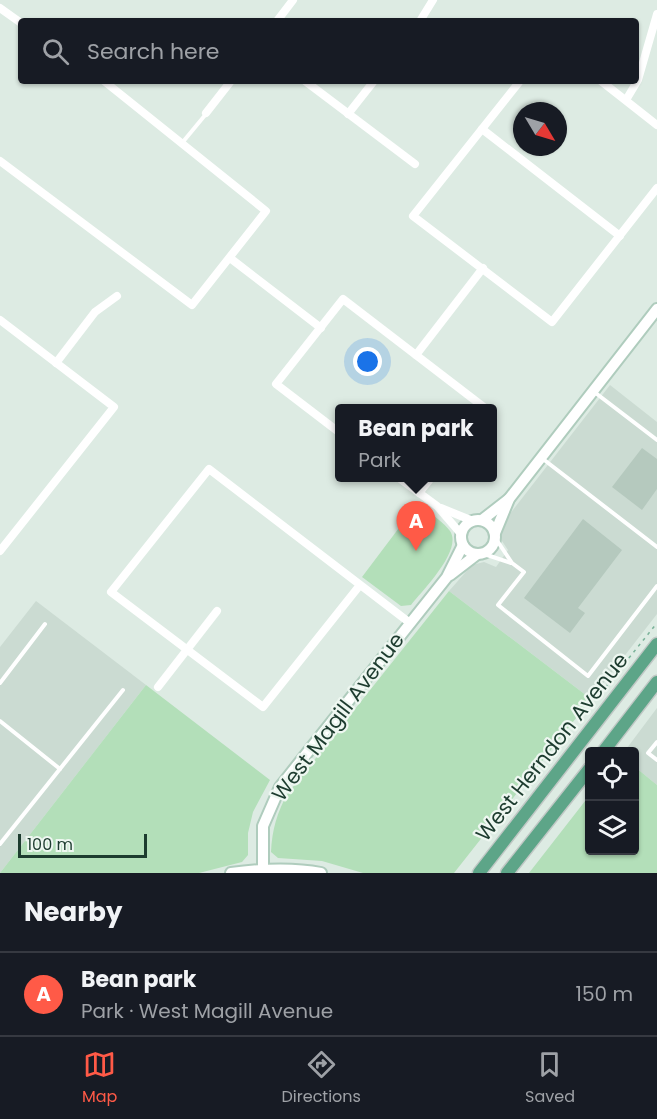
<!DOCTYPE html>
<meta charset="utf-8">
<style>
:root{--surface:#171b24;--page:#20242c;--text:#f1f3f6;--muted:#9ea1a6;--line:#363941;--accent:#ff5a47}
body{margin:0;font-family:Poppins,sans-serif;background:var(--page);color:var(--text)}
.controls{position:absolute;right:18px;bottom:18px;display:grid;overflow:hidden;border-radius:6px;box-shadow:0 2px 4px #0004}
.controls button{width:54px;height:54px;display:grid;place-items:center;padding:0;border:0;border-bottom:2px solid var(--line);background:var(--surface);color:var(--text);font:30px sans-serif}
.compass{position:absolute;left:513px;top:102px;width:54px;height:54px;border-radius:50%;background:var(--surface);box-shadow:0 2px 4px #0004;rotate:128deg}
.scale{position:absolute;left:18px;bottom:15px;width:129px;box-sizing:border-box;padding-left:6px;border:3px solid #1d3c2f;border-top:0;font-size:16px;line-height:21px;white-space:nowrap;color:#1d3c2f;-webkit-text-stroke:4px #eef7f1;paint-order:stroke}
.you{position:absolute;left:368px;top:362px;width:21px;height:21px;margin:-15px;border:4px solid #fff;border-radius:50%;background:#1a73e8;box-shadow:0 0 0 9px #1a73e833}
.badge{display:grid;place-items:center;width:39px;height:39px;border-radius:50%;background:var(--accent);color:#fff;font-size:20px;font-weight:700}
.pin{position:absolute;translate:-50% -50px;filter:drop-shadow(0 2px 3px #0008)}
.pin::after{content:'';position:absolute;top:32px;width:21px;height:18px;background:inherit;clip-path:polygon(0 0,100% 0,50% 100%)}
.popup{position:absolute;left:335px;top:404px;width:162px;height:78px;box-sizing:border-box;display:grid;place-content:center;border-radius:6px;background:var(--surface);filter:drop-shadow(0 2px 4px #0005);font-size:20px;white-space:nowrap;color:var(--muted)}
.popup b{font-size:22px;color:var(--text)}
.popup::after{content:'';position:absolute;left:50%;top:100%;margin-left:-12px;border:12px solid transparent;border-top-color:var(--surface)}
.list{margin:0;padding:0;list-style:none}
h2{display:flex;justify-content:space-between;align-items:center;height:78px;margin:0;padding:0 24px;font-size:26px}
h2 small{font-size:20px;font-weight:400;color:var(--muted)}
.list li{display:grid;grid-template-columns:39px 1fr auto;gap:18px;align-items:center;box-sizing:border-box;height:84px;padding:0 24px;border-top:2px solid var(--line)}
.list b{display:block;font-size:22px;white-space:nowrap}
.list p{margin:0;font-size:20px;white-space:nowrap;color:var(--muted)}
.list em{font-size:20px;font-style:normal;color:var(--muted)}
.icon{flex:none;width:33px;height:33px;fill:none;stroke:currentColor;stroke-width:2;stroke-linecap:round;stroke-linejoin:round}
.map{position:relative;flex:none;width:657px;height:873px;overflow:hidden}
.search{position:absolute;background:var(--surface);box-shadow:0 2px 4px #0004;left:18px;right:18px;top:18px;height:66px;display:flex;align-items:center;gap:15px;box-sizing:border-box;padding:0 21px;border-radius:6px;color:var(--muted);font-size:22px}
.sheet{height:162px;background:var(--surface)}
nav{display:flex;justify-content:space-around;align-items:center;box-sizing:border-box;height:84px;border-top:2px solid var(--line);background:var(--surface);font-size:16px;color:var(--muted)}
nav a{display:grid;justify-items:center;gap:3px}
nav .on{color:var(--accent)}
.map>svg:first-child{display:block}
.built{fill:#cbdbd2}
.green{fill:#b3dfb9}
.building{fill:#b5c9be}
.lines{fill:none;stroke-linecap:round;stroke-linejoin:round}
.secondary-casing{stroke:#afccbd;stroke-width:14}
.primary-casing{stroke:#c0c8c5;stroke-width:15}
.path{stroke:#7ab299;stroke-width:1.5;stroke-dasharray:3 4.5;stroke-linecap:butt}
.lane{stroke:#fff;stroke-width:4}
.street{stroke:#fff;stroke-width:8}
.secondary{stroke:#fff;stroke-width:10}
.primary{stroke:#5da588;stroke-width:12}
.labels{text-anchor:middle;stroke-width:4.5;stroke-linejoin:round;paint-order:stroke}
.street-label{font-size:21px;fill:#1d3c2f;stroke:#eef7f1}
</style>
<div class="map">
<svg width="657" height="873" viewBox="0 0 657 873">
<rect width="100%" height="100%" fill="#ddebe3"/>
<g class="built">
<polygon points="610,385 657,422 657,614 591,699 449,591 472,565 484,562 496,567 508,550 500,538 502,524"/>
<polygon points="36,601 146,685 0,873 0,647"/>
<polygon points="657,708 657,785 635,767 634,752 624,752"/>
</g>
<g class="green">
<path d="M417 504C427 512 442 520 450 531 463 550 423 590 411 605L401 606 362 577Z"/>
<path d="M449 591 591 699 454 873H363L322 861 278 858 271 852C272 830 277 812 288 793Z"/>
<polygon points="146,685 270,780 253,812 248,833 248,855 242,862 199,873 0,873"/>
<polygon points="635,767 657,785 657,873 529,873 589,796 590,850 634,850"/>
</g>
<g class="building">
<polygon points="642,448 657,459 657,489 642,510 612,487"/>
<polygon points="583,519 622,550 578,608 585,613 570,633 524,598"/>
</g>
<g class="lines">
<defs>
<g id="secondary">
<circle cx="478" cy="537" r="17"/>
<polyline points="482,520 509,499"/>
<polyline points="495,533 509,499 657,309"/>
<polyline points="450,575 476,555"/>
<polyline points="263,869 263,826 280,787 447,577 463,545"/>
<path d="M231 873C261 869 291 867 321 873"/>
</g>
<g id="primary">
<polyline points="603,752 657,682"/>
<polyline points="479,873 657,644"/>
<polyline points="507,873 590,768"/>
</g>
</defs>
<use href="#secondary" class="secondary-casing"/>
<use href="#primary" class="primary-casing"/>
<polyline class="path" points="596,699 657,623"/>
<g class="lane">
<polyline points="182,143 206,114"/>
<polyline points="593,391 657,440"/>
<polyline points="543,459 657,547"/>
<polyline points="496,539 512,563 524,572 498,605 588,676 657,586"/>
<polyline points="484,554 511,563"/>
<polyline points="0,683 45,624"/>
<polyline points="0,721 60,769"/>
<polyline points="657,742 648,753 657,760"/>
<polyline points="0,844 123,690"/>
</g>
<g class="street">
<polyline points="0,8 21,23"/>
<polyline points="277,21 293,0"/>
<polyline points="420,21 433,0"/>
<polyline points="305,81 415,164"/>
<polyline points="520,81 413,216 552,322 657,188"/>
<polyline points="601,81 657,125"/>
<polyline points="626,100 638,80 657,14"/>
<polyline points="206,113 231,81"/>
<polyline points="348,114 374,81"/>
<polyline points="482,129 620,236"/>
<polyline points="0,161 192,305 266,211 104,81"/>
<polyline points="230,258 321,328"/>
<polyline points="0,320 114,407 0,551"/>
<polyline points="416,355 483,268"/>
<polyline points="56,363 95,312 117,296"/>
<polyline points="340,433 276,384 343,299 485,408"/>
<polyline points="399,478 437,506 461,534"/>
<polyline points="419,493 431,478"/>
<polyline points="441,508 473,521"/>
<polyline points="360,585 263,707 111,592 209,469 410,623"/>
<polyline points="158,687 217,611"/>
</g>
<use href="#secondary" class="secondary"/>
<use href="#primary" class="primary"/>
</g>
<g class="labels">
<g class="street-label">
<text transform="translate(338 717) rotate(-53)" y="7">West Magill Avenue</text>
<text transform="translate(552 747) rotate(-52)" y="7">West Herndon Avenue</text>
</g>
</g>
</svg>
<div class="controls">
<button><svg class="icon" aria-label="locate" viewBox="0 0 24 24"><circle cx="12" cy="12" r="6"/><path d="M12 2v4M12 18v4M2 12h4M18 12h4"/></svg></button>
<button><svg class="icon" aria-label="layers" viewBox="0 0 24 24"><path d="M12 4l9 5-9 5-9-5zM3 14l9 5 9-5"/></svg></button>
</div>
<svg class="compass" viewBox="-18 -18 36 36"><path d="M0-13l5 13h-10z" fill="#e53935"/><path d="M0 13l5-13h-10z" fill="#9ea1a6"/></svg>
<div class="scale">100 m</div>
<div class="you"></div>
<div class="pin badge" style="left:416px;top:551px">A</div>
<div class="popup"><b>Bean park</b>Park</div>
<div class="search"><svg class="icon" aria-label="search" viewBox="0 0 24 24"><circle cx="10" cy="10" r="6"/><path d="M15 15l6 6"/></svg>Search here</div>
</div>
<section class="sheet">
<h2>Nearby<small></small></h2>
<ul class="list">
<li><span class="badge">A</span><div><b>Bean park</b><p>Park · West Magill Avenue</p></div><em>150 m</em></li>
</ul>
</section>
<nav>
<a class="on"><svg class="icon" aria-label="map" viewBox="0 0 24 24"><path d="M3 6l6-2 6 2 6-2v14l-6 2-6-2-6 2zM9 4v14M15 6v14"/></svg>Map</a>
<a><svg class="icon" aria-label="directions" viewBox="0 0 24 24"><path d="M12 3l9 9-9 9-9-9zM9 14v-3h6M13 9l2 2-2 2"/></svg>Directions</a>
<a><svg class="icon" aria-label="saved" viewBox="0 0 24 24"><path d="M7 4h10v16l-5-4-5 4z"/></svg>Saved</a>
</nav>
